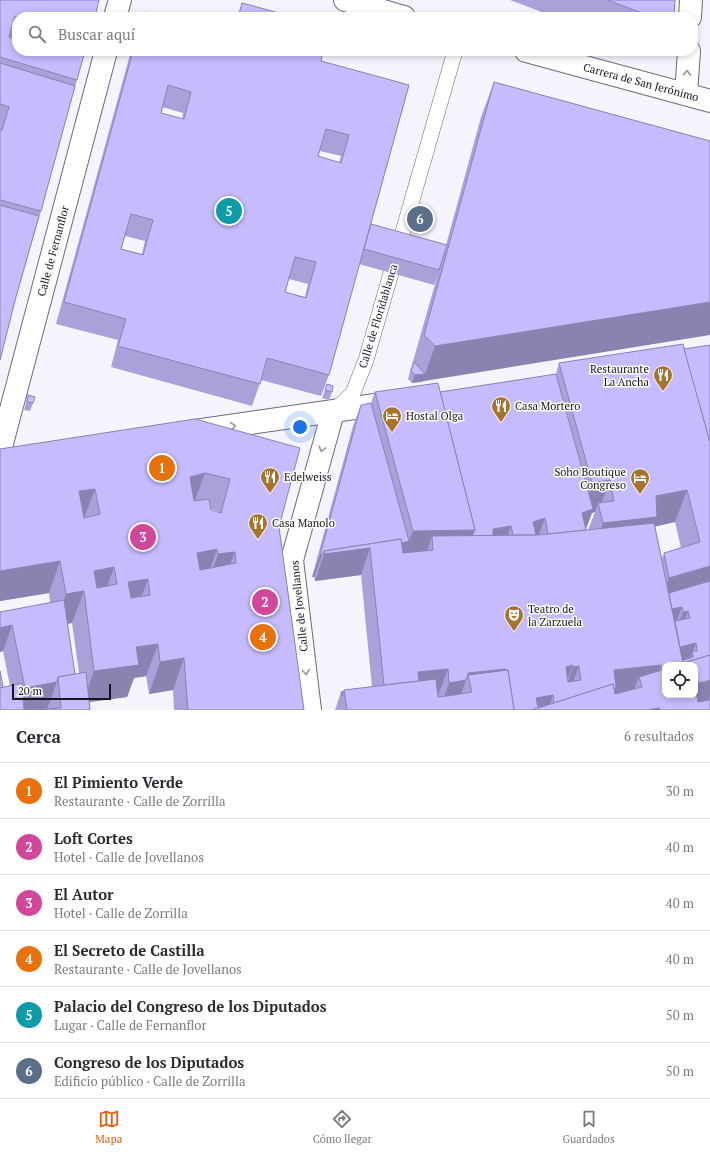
<!DOCTYPE html>
<html lang="es">
<meta charset="utf-8">
<style>
:root{--surface:#fff;--page:#f7f7f7;--text:#2b2b33;--muted:#7c7c81;--line:#e1e1e2;--accent:#ea580c}
body{margin:0;font-family:"PT Serif",serif;background:var(--page);color:var(--text)}
.controls{position:absolute;right:12px;bottom:12px;display:grid;overflow:hidden;border-radius:8px;box-shadow:0 2px 6px #0003}
.controls button{width:36px;height:36px;display:grid;place-items:center;padding:0;border:0;border-bottom:1px solid var(--line);background:var(--surface);color:var(--text);font:20px sans-serif}
.scale{position:absolute;left:12px;bottom:10px;width:99px;box-sizing:border-box;padding-left:4px;border:2px solid #15141b;border-top:0;font-size:11px;line-height:14px;white-space:nowrap;color:#15141b;-webkit-text-stroke:3px #fff;paint-order:stroke}
.you{position:absolute;left:300px;top:427px;width:14px;height:14px;margin:-10px;border:3px solid #fff;border-radius:50%;background:#1a73e8;box-shadow:0 0 0 6px #1a73e833}
.badge{display:grid;place-items:center;width:26px;height:26px;border-radius:50%;background:var(--accent);color:#fff;font-size:13px;font-weight:700}
.pin{position:absolute;translate:-50% -50%;border:2px solid #fff;box-shadow:0 1px 4px #0006}
.list{margin:0;padding:0;list-style:none}
h2{display:flex;justify-content:space-between;align-items:center;height:52px;margin:0;padding:0 16px;font-size:17px}
h2 small{font-size:13px;font-weight:400;color:var(--muted)}
.list li{display:grid;grid-template-columns:26px 1fr auto;gap:12px;align-items:center;box-sizing:border-box;height:56px;padding:0 16px;border-top:1px solid var(--line)}
.list b{display:block;font-size:15px;white-space:nowrap}
.list p{margin:0;font-size:13px;white-space:nowrap;color:var(--muted)}
.list em{font-size:13px;font-style:normal;color:var(--muted)}
.icon{flex:none;width:22px;height:22px;fill:none;stroke:currentColor;stroke-width:2;stroke-linecap:round;stroke-linejoin:round}
.map{position:relative;flex:none;width:710px;height:710px;overflow:hidden}
.search{position:absolute;background:var(--surface);box-shadow:0 2px 6px #0003;left:12px;right:12px;top:12px;height:44px;display:flex;align-items:center;gap:10px;box-sizing:border-box;padding:0 14px;border-radius:16px;color:var(--muted);font-size:15px}
.sheet{height:388px;background:var(--surface)}
nav{display:flex;justify-content:space-around;align-items:center;box-sizing:border-box;height:56px;border-top:1px solid var(--line);background:var(--surface);font-size:11px;color:var(--muted)}
nav a{display:grid;justify-items:center;gap:2px}
nav .on{color:var(--accent)}
.map>svg:first-child{display:block}
.lines{fill:none;stroke-linecap:round;stroke-linejoin:round}
.service-casing{stroke:#6c6a7b;stroke-width:16}
.pedestrian-casing{stroke:#6c6a7b;stroke-width:24}
.minor-casing{stroke:#6c6a7b;stroke-width:24}
.tertiary-casing{stroke:#6c6a7b;stroke-width:24}
.service{stroke:#fff;stroke-width:15}
.pedestrian{stroke:#fff;stroke-width:22}
.minor{stroke:#fff;stroke-width:22}
.tertiary{stroke:#fff;stroke-width:22}
.wall{fill:#a9a1da;fill-rule:evenodd}
.shaded-wall{fill:#8a83b2}
.building{fill:#c5bbfe;stroke:#8a83b2;fill-rule:evenodd}
.oneway{stroke:#969598}
.labels{text-anchor:middle;stroke-width:3;stroke-linejoin:round;paint-order:stroke}
.street-label{font-size:11px;fill:#15141b;stroke:#fff}
.poi-label{font-size:11px;fill:#15141b;stroke:#fff;text-anchor:start}
</style>
<div class="map">
<svg width="710" height="710" viewBox="0 0 710 710">
<rect width="100%" height="100%" fill="#f5f4fd"/>
<g class="lines">
<defs>
<polyline id="service" points="334,411 353,393 366,360 455,51"/>
<g id="pedestrian">
<polyline points="115,17 120,0"/>
<polyline points="0,451 106,51"/>
</g>
<g id="minor">
<polyline points="690,17 691,0"/>
<polyline points="686,94 689,51"/>
<polyline points="195,431 389,403"/>
<polyline points="310,710 292,560 333,412"/>
</g>
<g id="tertiary">
<polyline points="345,0 404,17"/>
<polyline points="526,51 710,101"/>
</g>
</defs>
<use href="#service" class="service-casing"/>
<use href="#pedestrian" class="pedestrian-casing"/>
<use href="#minor" class="minor-casing"/>
<use href="#tertiary" class="tertiary-casing"/>
<use href="#service" class="service"/>
<use href="#pedestrian" class="pedestrian"/>
<use href="#minor" class="minor"/>
<use href="#tertiary" class="tertiary"/>
</g>
<g class="wall">
<polygon points="0,0 95,17 17,17 17,51 77,80 41,211 16,297 0,360"/>
<polygon points="510,0 675,0 674,17 555,17"/>
<path d="M131 51H323L321 61 409 85 371 224 446 245 481 117 494 82 710 141 422 382 412 383 408 379 437 277 434 285 359 264 329 375 321 396 261 380 252 406 111 367 118 340 56 324ZM162 107 183 113 182 119 161 113ZM320 151 341 156 339 163 318 156ZM125 236 145 241 142 254 121 249ZM289 279 308 284 305 297 285 292Z"/>
<polygon points="647,51 663,51 661,56"/>
<path d="M710 345V710H335L341 692 344 691V690L372 687 361 575 315 581 314 577H312L353 426 361 405 371 403 375 392H440L556 374 559 363 684 349ZM595 512 588 530H586V529L592 513ZM675 522 681 548 664 553 662 558 655 526Z"/>
<polygon points="327,384 332,392 329,400 322,398"/>
<polygon points="28,395 33,403 30,411 24,410"/>
<path d="M195 419 279 527 304 710H174L173 690 149 694 146 676 134 678 127 697 90 702V710H0L3 687 10 686 3 651 0 652V612L50 603 49 593 0 601V449ZM211 509 218 511V512L211 510ZM72 623 79 673 75 674 67 624Z"/>
</g>
<g class="shaded-wall">
<polygon points="710,302 710,335 412,383 415,375 425,374 435,346"/>
<polygon points="205,473 193,505 190,477"/>
<polygon points="610,480 599,509 598,503 595,512 592,513 585,531 581,515 592,483"/>
<polygon points="95,489 83,521 79,491"/>
<polygon points="687,490 675,522 653,527 592,555 603,523 656,496"/>
<polygon points="545,518 537,540 533,522"/>
<polygon points="511,526 504,547 433,550 432,536 423,563 370,548 361,575 315,581 324,554 409,541 413,531 493,529"/>
<polygon points="217,549 206,581 186,585 197,553"/>
<polygon points="235,552 223,584 207,586 218,554"/>
<polygon points="320,555 322,555 314,577 312,577"/>
<polygon points="60,561 49,593 0,601 0,571"/>
<polygon points="710,566 710,595 663,595 669,578"/>
<polygon points="114,567 103,599 85,602 94,571"/>
<polygon points="148,579 136,611 117,614 128,582"/>
<polygon points="84,591 72,623 54,626 66,594"/>
<polygon points="682,607 676,622 661,625 667,610"/>
<polygon points="688,611 682,626 677,627 683,612"/>
<polygon points="12,625 3,651 0,652 0,628"/>
<polygon points="696,643 690,659 668,663 674,648"/>
<polygon points="158,644 146,676 134,678 127,697 83,703 94,671 136,647"/>
<polygon points="184,658 173,690 149,694 160,662"/>
<polygon points="573,665 563,692 566,667"/>
<polygon points="661,665 652,691 642,687 639,677 633,693 608,710 614,670"/>
<polygon points="579,666 569,692 564,693 573,667"/>
<polygon points="448,669 438,695 412,688 418,672"/>
<polygon points="505,669 496,695 472,692 468,675 456,707 440,709 449,683 468,673"/>
<polygon points="710,670 710,696 705,710 690,695 695,674"/>
<polygon points="57,682 47,709 39,710 17,710 25,688"/>
<polygon points="553,695 548,710 532,710 536,698"/>
<polygon points="659,708 659,710 648,710"/>
</g>
<g class="building">
<polygon points="0,0 99,0 95,17 19,17 15,16 9,37 17,38 17,51 85,51 77,80 0,57"/>
<polygon points="607,0 675,0 674,17 653,17"/>
<polygon points="242,3 250,5 293,17 238,17"/>
<polygon points="144,12 161,17 142,17"/>
<path d="M133 51H323L321 61 409 85 329 375 267 358 260 384 118 346 126 319 64 302ZM168 85 191 92 184 119 161 113ZM326 129 349 135 341 163 318 156ZM131 214 153 220 143 255 121 249ZM295 257 316 262 306 298 285 292Z"/>
<polygon points="0,63 75,86 41,211 0,200 0,130 2,130 9,107 0,104"/>
<polygon points="494,82 710,141 710,302 435,346 424,335"/>
<polygon points="0,205 39,216 16,297 0,360"/>
<polygon points="371,224 447,245 439,270 364,249"/>
<polygon points="683,344 710,442 710,566 669,578 664,553 700,542 687,490 656,496 657,517 603,523 598,503 614,501 610,480 592,483 559,363"/>
<polygon points="710,345 710,442 684,349"/>
<polygon points="414,362 425,374 415,375 411,371"/>
<polygon points="556,374 593,509 582,513 586,530 548,534 545,518 533,522 536,535 513,535 511,526 493,529 493,536 472,536 475,530 440,392"/>
<polygon points="438,383 475,530 413,531 375,392"/>
<polygon points="327,384 333,386 332,392 325,390"/>
<polygon points="28,395 35,397 33,403 27,402"/>
<polygon points="371,403 409,541 402,543 401,539 324,551 322,555 320,555 361,405"/>
<path d="M195 419 300 448 279 527 304 710H188L184 658 160 662 158 644 136 647 139 665 94 671 84 591 66 594 60 561 0 571V449ZM205 473 230 479 221 513 211 510 209 499 194 501 190 477ZM95 489 100 514 84 518 79 491ZM217 549 218 554 235 552 236 563 200 570 197 553ZM114 567 117 584 97 588 94 571ZM148 579 150 595 131 598 128 582Z"/>
<path d="M654 523 683 663 677 665H665V669L662 670 661 665 614 670 616 688 614 689 613 684 554 703 553 695 536 698 538 707 544 706 532 710H514L508 670H506L505 669 468 673V675L466 680 449 683 448 669 418 672 419 681 384 685 370 548 324 554V551L401 539 403 553 433 550 432 536 539 535ZM573 665V667L579 666 581 680 568 682 566 667Z"/>
<polygon points="710,581 710,655 683,663 683,660 693,657 692,651 697,651 696,643 680,647 675,621 690,618 688,611 683,612 682,607 672,609 669,593"/>
<polygon points="64,600 75,674 58,677 57,682 25,688 12,625 0,628 0,612"/>
<polygon points="710,655 710,680 704,682 695,683 695,665 677,665"/>
<polygon points="665,669 665,695 695,695 695,685 698,702 710,700 710,710 660,710 659,708 648,710 532,710 613,684 615,694 642,687 639,677"/>
<polygon points="508,670 514,710 347,710 344,690 436,679 438,697 454,695 472,692 468,675"/>
<polygon points="0,671 3,687 0,688"/>
<polygon points="86,672 90,710 34,710 61,708 58,677"/>
<polygon points="22,683 24,710 0,710 0,688"/>
<polygon points="344,691 342,696 341,692"/>
</g>
<defs><path id="oneway-chevron" d="M-2-3.5L2.5 0L-2 3.5" fill="none" stroke-width="1.6" stroke-linecap="round" stroke-linejoin="round"/></defs>
<g class="oneway">
<use href="#oneway-chevron" transform="translate(687 73) rotate(-87)"/>
<use href="#oneway-chevron" transform="translate(233 426) rotate(-8)"/>
<use href="#oneway-chevron" transform="translate(322 449) rotate(105)"/>
<use href="#oneway-chevron" transform="translate(306 672) rotate(83)"/>
</g>
<defs>
<symbol id="restaurant-pin" viewBox="-11 -11 22 30"><path d="M0 17L-7.5 6A9.5 9.5 0 1 1 7.5 6Z" fill="#a7732c" stroke="#fff"/><path d="M-5-6h1v4h1v-4h1v4h1v-4h1v5L-1.5 .5V6h-2V.5L-5-1ZM5-6V6H3V1.5H1.5Q1.5-4 5-6Z" fill="#fff"/></symbol>
<symbol id="hotel-pin" viewBox="-11 -11 22 30"><path d="M0 17L-7.5 6A9.5 9.5 0 1 1 7.5 6Z" fill="#a7732c" stroke="#fff"/><path d="M-6-4.5h1.5V1H6V5H4.5V3h-9V5H-6ZM-4 0a1.8 1.8 0 1 1 3.6 0ZM.5 0V-2.5h3Q6-2.5 6 0Z" fill="#fff"/></symbol>
<symbol id="theatre-pin" viewBox="-11 -11 22 30"><path d="M0 17L-7.5 6A9.5 9.5 0 1 1 7.5 6Z" fill="#a7732c" stroke="#fff"/><path d="M-5-5.5Q0-4 5-5.5V0Q5 5 0 6Q-5 5-5 0ZM-3.3-2.5H-1v1.5H-3.3ZM1-2.5H3.3v1.5H1ZM-2.8 1Q0 5.5 2.8 1Z" fill="#fff"/></symbol>
</defs>
<g fill-rule="evenodd">
<use href="#restaurant-pin" x="652" y="364" width="22" height="30"/>
<use href="#restaurant-pin" x="490" y="395" width="22" height="30"/>
<use href="#hotel-pin" x="381" y="405" width="22" height="30"/>
<use href="#restaurant-pin" x="259" y="466" width="22" height="30"/>
<use href="#hotel-pin" x="629" y="467" width="22" height="30"/>
<use href="#restaurant-pin" x="247" y="512" width="22" height="30"/>
<use href="#theatre-pin" x="503" y="604" width="22" height="30"/>
</g>
<g class="labels">
<g class="street-label">
<text transform="translate(641 82) rotate(15)" y="4">Carrera de San Jerónimo</text>
<text transform="translate(53 251) rotate(-75)" y="4">Calle de Fernanflor</text>
<text transform="translate(378 316) rotate(-73)" y="4">Calle de Floridablanca</text>
<text transform="translate(299 606) rotate(-96)" y="4">Calle de Jovellanos</text>
</g>
<g class="poi-label">
<text x="649" y="373" text-anchor="end">Restaurante<tspan x="649" dy="13">La Ancha</tspan></text>
<text x="515" y="410">Casa Mortero</text>
<text x="406" y="420">Hostal Olga</text>
<text x="626" y="476" text-anchor="end">Soho Boutique<tspan x="626" dy="13">Congreso</tspan></text>
<text x="284" y="481">Edelweiss</text>
<text x="272" y="527">Casa Manolo</text>
<text x="528" y="613">Teatro de<tspan x="528" dy="13">la Zarzuela</tspan></text>
</g>
</g>
</svg>
<div class="controls">
<button><svg class="icon" aria-label="locate" viewBox="0 0 24 24"><circle cx="12" cy="12" r="6"/><path d="M12 2v4M12 18v4M2 12h4M18 12h4"/></svg></button>
</div>
<div class="scale">20 m</div>
<div class="you"></div>
<div class="pin badge" style="left:162px;top:468px;background:#e8710a">1</div>
<div class="pin badge" style="left:265px;top:602px;background:#d1479c">2</div>
<div class="pin badge" style="left:143px;top:537px;background:#d1479c">3</div>
<div class="pin badge" style="left:263px;top:637px;background:#e8710a">4</div>
<div class="pin badge" style="left:229px;top:211px;background:#0f9aa8">5</div>
<div class="pin badge" style="left:420px;top:219px;background:#5c6f8a">6</div>
<div class="search"><svg class="icon" aria-label="search" viewBox="0 0 24 24"><circle cx="10" cy="10" r="6"/><path d="M15 15l6 6"/></svg>Buscar aquí</div>
</div>
<section class="sheet">
<h2>Cerca<small>6 resultados</small></h2>
<ul class="list">
<li><span class="badge" style="background:#e8710a">1</span><div><b>El Pimiento Verde</b><p>Restaurante · Calle de Zorrilla</p></div><em>30 m</em></li>
<li><span class="badge" style="background:#d1479c">2</span><div><b>Loft Cortes</b><p>Hotel · Calle de Jovellanos</p></div><em>40 m</em></li>
<li><span class="badge" style="background:#d1479c">3</span><div><b>El Autor</b><p>Hotel · Calle de Zorrilla</p></div><em>40 m</em></li>
<li><span class="badge" style="background:#e8710a">4</span><div><b>El Secreto de Castilla</b><p>Restaurante · Calle de Jovellanos</p></div><em>40 m</em></li>
<li><span class="badge" style="background:#0f9aa8">5</span><div><b>Palacio del Congreso de los Diputados</b><p>Lugar · Calle de Fernanflor</p></div><em>50 m</em></li>
<li><span class="badge" style="background:#5c6f8a">6</span><div><b>Congreso de los Diputados</b><p>Edificio público · Calle de Zorrilla</p></div><em>50 m</em></li>
</ul>
</section>
<nav>
<a class="on"><svg class="icon" aria-label="map" viewBox="0 0 24 24"><path d="M3 6l6-2 6 2 6-2v14l-6 2-6-2-6 2zM9 4v14M15 6v14"/></svg>Mapa</a>
<a><svg class="icon" aria-label="directions" viewBox="0 0 24 24"><path d="M12 3l9 9-9 9-9-9zM9 14v-3h6M13 9l2 2-2 2"/></svg>Cómo llegar</a>
<a><svg class="icon" aria-label="saved" viewBox="0 0 24 24"><path d="M7 4h10v16l-5-4-5 4z"/></svg>Guardados</a>
</nav>
